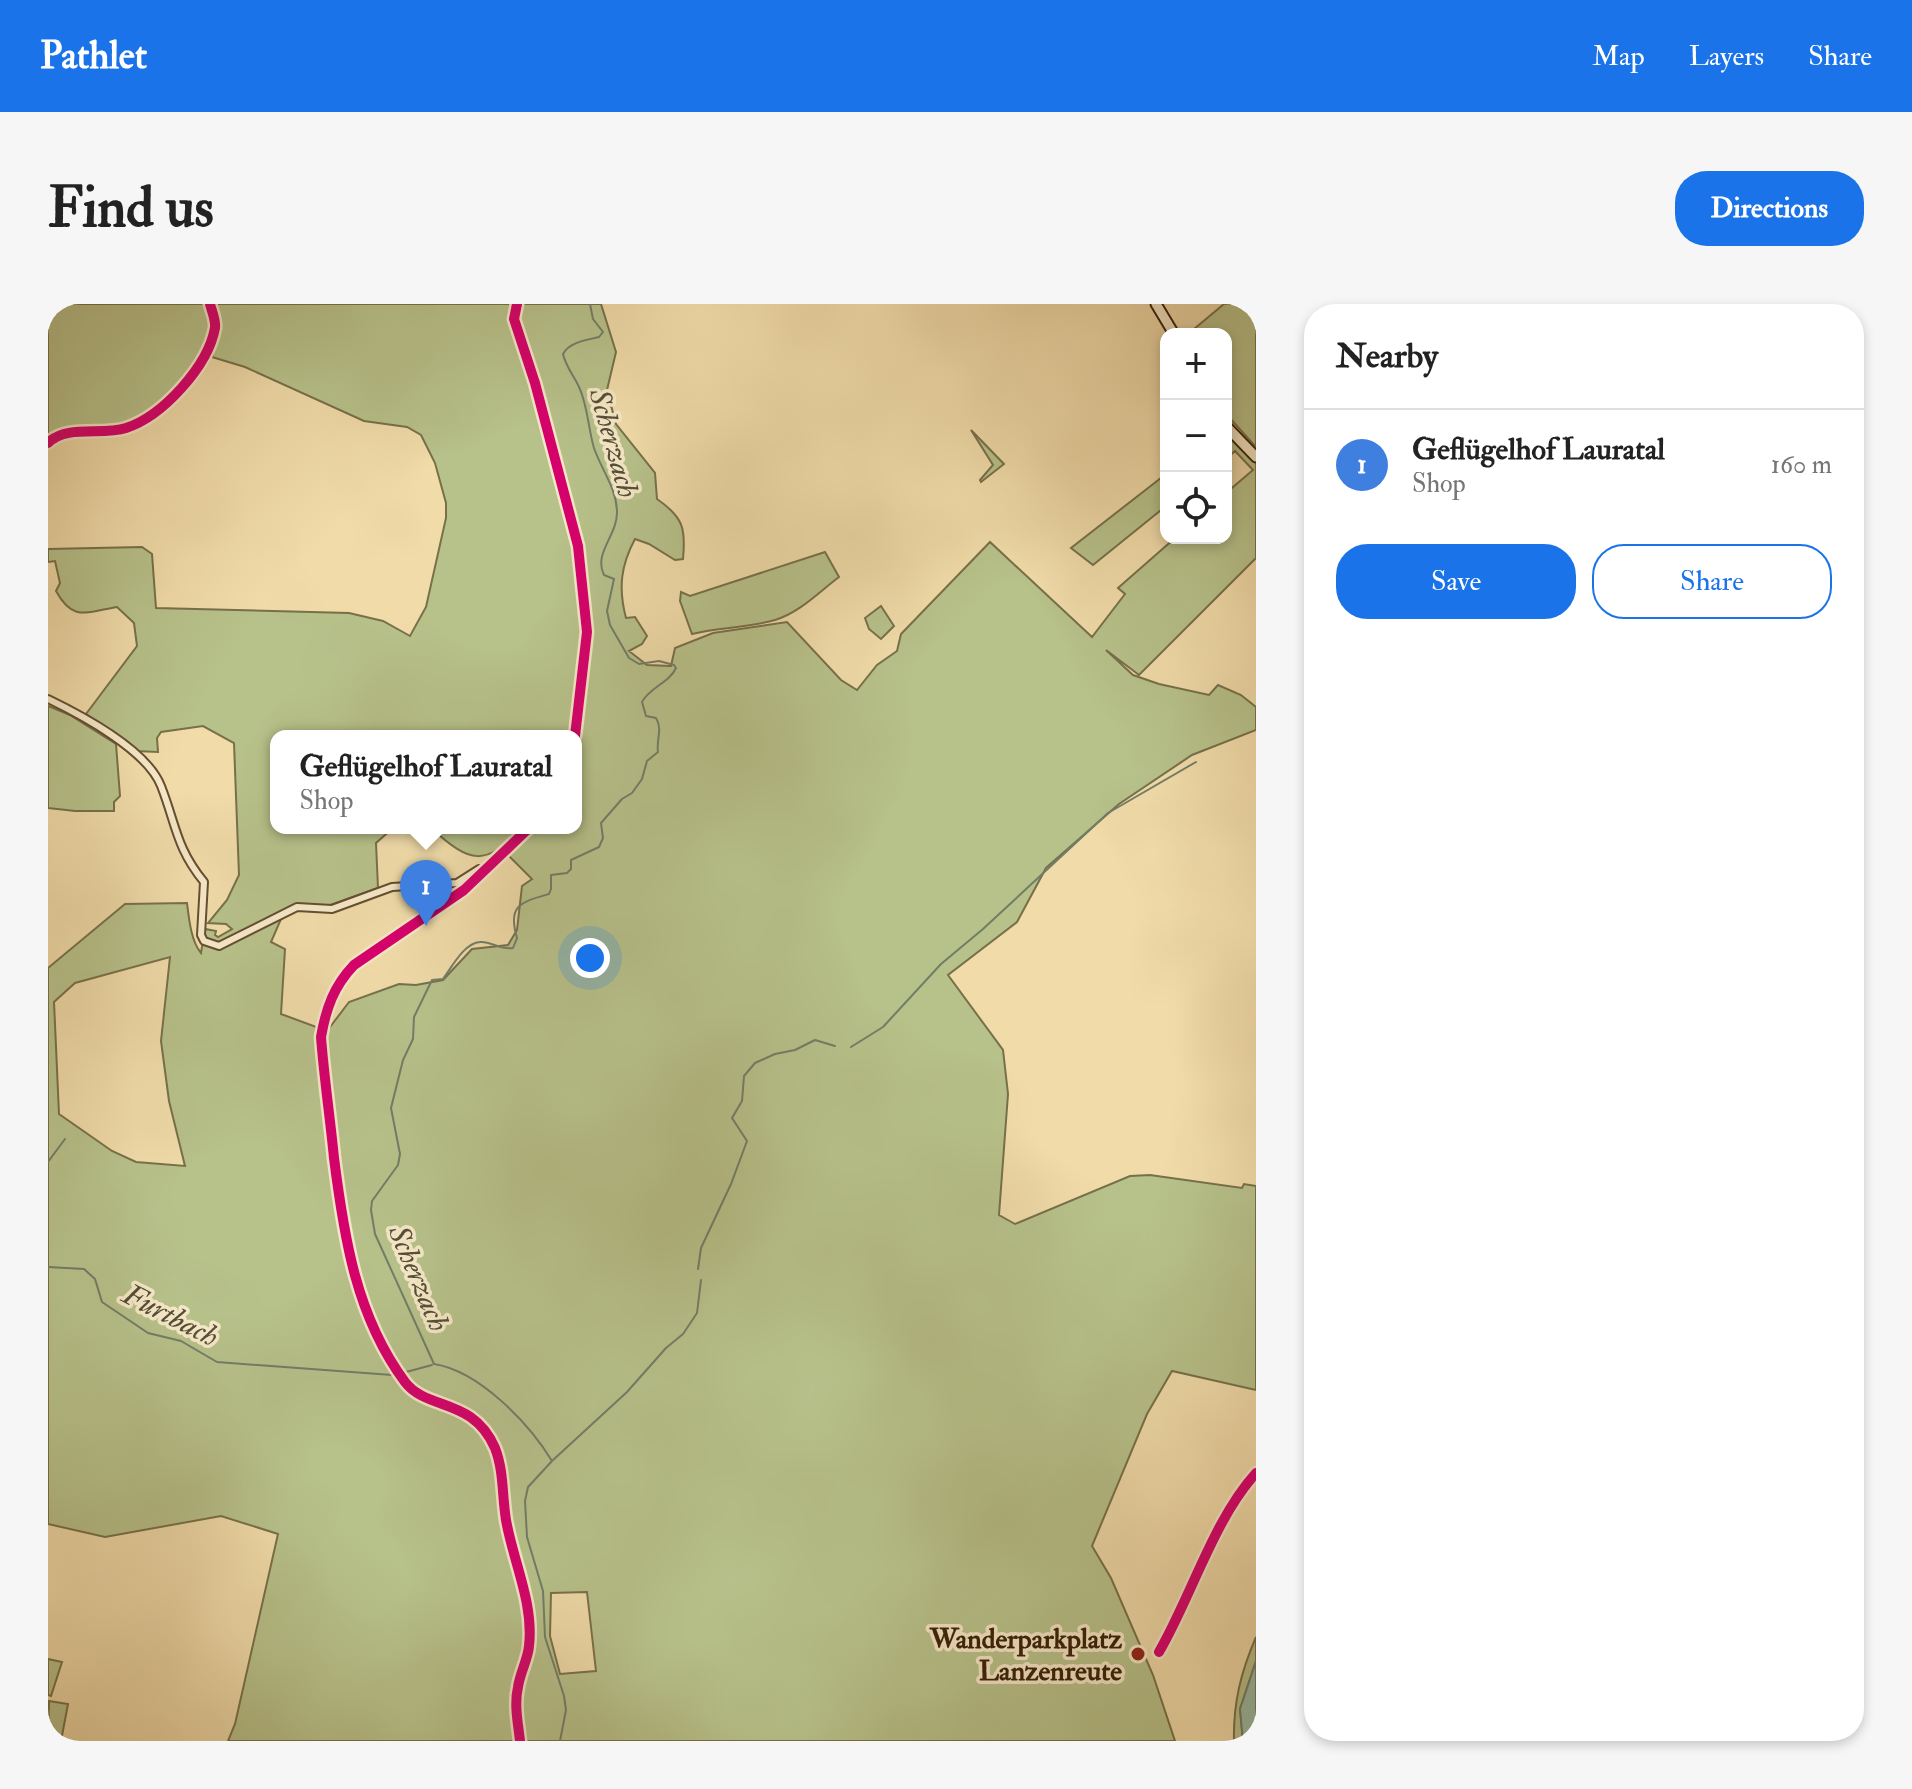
<!DOCTYPE html>
<meta charset="utf-8">
<style>
:root{--surface:#fff;--page:#f6f6f6;--text:#222;--muted:#767676;--line:#e0e0e0;--accent:#1a73e8}
body{margin:0;font-family:"IM FELL Double Pica",serif;background:var(--page);color:var(--text)}
.controls{position:absolute;right:24px;top:24px;display:grid;overflow:hidden;border-radius:16px;box-shadow:0 4px 12px #0003}
.controls button{width:72px;height:72px;display:grid;place-items:center;padding:0;border:0;border-bottom:2px solid var(--line);background:var(--surface);color:var(--text);font:40px sans-serif}
.you{position:absolute;left:542px;top:654px;width:28px;height:28px;margin:-20px;border:6px solid #fff;border-radius:50%;background:#1a73e8;box-shadow:0 0 0 12px #1a73e833}
.badge{display:grid;place-items:center;width:52px;height:52px;border-radius:50%;background:var(--accent);color:#fff;font-size:26px;font-weight:700}
.pin{position:absolute;translate:-50% -66px;filter:drop-shadow(0 2px 4px #0008)}
.pin::after{content:'';position:absolute;top:42px;width:28px;height:24px;background:inherit;clip-path:polygon(0 0,100% 0,50% 100%)}
.popup{position:absolute;left:222px;top:426px;width:312px;height:104px;box-sizing:border-box;display:grid;place-content:center;border-radius:16px;background:var(--surface);filter:drop-shadow(0 2px 6px #0005);font-size:26px;white-space:nowrap;color:var(--muted)}
.popup b{font-size:30px;color:var(--text)}
.popup::after{content:'';position:absolute;left:50%;top:100%;margin-left:-16px;border:16px solid transparent;border-top-color:var(--surface)}
.list{margin:0;padding:0;list-style:none}
h2{display:flex;justify-content:space-between;align-items:center;height:104px;margin:0;padding:0 32px;font-size:34px}
h2 small{font-size:26px;font-weight:400;color:var(--muted)}
.list li{display:grid;grid-template-columns:52px 1fr auto;gap:24px;align-items:center;box-sizing:border-box;height:112px;padding:0 32px;border-top:2px solid var(--line)}
.list b{display:block;font-size:30px;white-space:nowrap}
.list p{margin:0;font-size:26px;white-space:nowrap;color:var(--muted)}
.list em{font-size:26px;font-style:normal;color:var(--muted)}
.actions{display:flex;gap:16px;padding:24px 32px}
.actions a{flex:1;padding:18px 0;border:2px solid var(--accent);border-radius:32px;text-align:center;font-size:28px;color:var(--accent)}
.actions .main{background:var(--accent);color:#fff}
.icon{flex:none;width:44px;height:44px;fill:none;stroke:currentColor;stroke-width:2;stroke-linecap:round;stroke-linejoin:round}
.map{position:relative;flex:none;width:1208px;height:1437px;overflow:hidden;border-radius:32px}
header{display:flex;align-items:center;gap:48px;box-sizing:border-box;height:112px;padding:0 40px;background:var(--accent);color:#fff}
header strong{font-size:38px}
nav{display:flex;gap:44px;margin-inline-start:auto;font-size:28px}
.intro{display:flex;align-items:center;justify-content:space-between;box-sizing:border-box;height:192px;padding:0 48px}
h1{margin:0;font-size:56px}
.button{padding:20px 36px;border-radius:32px;background:var(--accent);color:#fff;font-size:28px;font-weight:700}
main{display:flex;gap:48px;padding:0 48px}
aside{flex:1;background:var(--surface);border-radius:32px;box-shadow:0 4px 12px #0003}
.map>svg:first-child{display:block}
.green{fill:#b7c18a;stroke:#77704a;stroke-width:2;fill-rule:evenodd}
.water{fill:#9abba7;stroke:#727d68;stroke-width:2}
.lines{fill:none;stroke-linecap:round;stroke-linejoin:round}
.stream{stroke:#727d68;stroke-width:2}
.street-casing{stroke:#654e31;stroke-width:10}
.secondary-casing{stroke:#371f09;stroke-width:13}
.street{stroke:#f5e8c7;stroke-width:6}
.secondary{stroke:#f5e8c7;stroke-width:9}
.cycleway-casing{stroke:#f5e8c7;stroke-width:15}
.cycleway{stroke:#d6006c;stroke-width:10}
.poi-dot{fill:#8f2418;stroke:#f5e8c7;stroke-width:3}
.labels{text-anchor:middle;stroke-width:7;stroke-linejoin:round;paint-order:stroke}
.poi-label{font-size:28px;font-weight:bold;fill:#371f09;stroke:#f5e8c7;text-anchor:end}
.water-label{font-size:30px;font-style:italic;fill:#554e38;stroke:#f5e8c7}
</style>
<header>
<strong>Pathlet</strong>
<nav><a>Map</a><a>Layers</a><a>Share</a></nav>
</header>
<div class="intro"><h1>Find us</h1><a class="button">Directions</a></div>
<main>
<div class="map">
<svg width="1208" height="1437" viewBox="0 0 1208 1437">
<rect width="100%" height="100%" fill="#f0dba9"/>
<filter id="stains"><feTurbulence type="fractalNoise" baseFrequency=".0025" numOctaves="4"/><feColorMatrix values="0 0 0 0 .2 0 0 0 0 .09 0 0 0 0 .02 0 0 0 .5 -.17"/></filter>
<radialGradient id="worn" r=".72"><stop offset=".6" stop-color="#630" stop-opacity="0"/><stop offset="1" stop-color="#630" stop-opacity=".3"/></radialGradient>
<g class="green">
<path d="M0 0H553L568 48 559 86 568 120 607 169 609 195C635 213 638 224 635 255L627 256 601 240 587 235C573 261 570 284 578 314L587 313 599 332 594 340 581 347 599 361 623 362 627 344 665 329 739 318 793 376 809 386 829 361 849 347 853 330 942 238 1044 333 1077 290 1070 284 1127 234H1178V189L1205 166 1187 147 1178 155V135L1182 133 1208 158V254L1091 371 1058 346 1085 371 1111 380 1161 391 1170 381 1193 391 1208 403V426L1144 451 1071 500 998 564 969 618 900 671 955 746 960 790 951 911 967 920 1082 872 1102 871 1194 884 1196 880 1208 882V1086L1124 1067 1099 1110 1044 1242 1063 1274 1105 1371 1127 1437H180L187 1420 230 1230 173 1212 57 1233 0 1220V664L77 600 139 599C141 615 143 637 153 649L157 625 168 627 167 631 170 633 184 625 178 620 160 619 179 596 191 571 186 439 155 422 113 428 109 434 110 448 87 447 38 410 89 342 86 319 69 303C38 308 25 318 8 287L12 279 7 257 0 258V245L94 243 104 250 108 304 301 309 335 317 362 332 378 303 398 214V199L387 159 373 131 359 123 316 117 197 63 164 53 171 22 166 19C148 61 126 103 80 121 56 130 25 131 0 136ZM228 432H528V524H485L459 550 484 575 474 582 469 626 460 641 424 645 395 676 368 681 351 680 301 698 279 727 278 764 271 724 233 710 237 645 223 638 236 608 271 605 330 584 328 539 345 524H228ZM122 653 113 737 121 797 137 862 88 858 64 847 11 810 6 698 27 679ZM539 1288 548 1367 512 1370 502 1332 503 1289Z"/>
<polygon points="1176,0 1208,0 1208,143 1178,110 1178,30 1140,30"/>
<polygon points="923,126 956,160 933,178 932,176 945,161"/>
<polygon points="1118,170 1118,202 1045,261 1023,244"/>
<path d="M777 248 791 273C771 288 751 309 727 316 700 324 671 323 644 330L632 297 633 288 642 292Z"/>
<polygon points="833,302 846,322 833,335 821,325 817,314"/>
<polygon points="0,402 22,411 68,440 72,492 66,498 66,507 27,507 0,504"/>
<path d="M383 524H475C436 563 423 560 383 524Z"/>
<path d="M1208 1333V1357L1192 1405 1195 1437H1186C1185 1399 1193 1368 1208 1333Z"/>
<polygon points="0,1355 14,1358 3,1392 0,1391"/>
<polygon points="1,1397 20,1400 13,1437 0,1437"/>
</g>
<polygon class="water" points="1208,1357 1208,1437 1195,1437 1192,1405"/>
<g class="lines">
<g class="stream">
<polyline points="803,743 835,723 893,660 935,625 1060,509 1148,458"/>
<polyline points="0,858 17,835"/>
<polyline points="0,963 36,965 47,975 54,998 100,1029 133,1037 169,1058 344,1071"/>
<polyline points="650,965 653,944 683,880 699,837 684,814 694,797 696,772 707,759 727,750 747,746 767,736 787,742"/>
<polyline points="358,1068 384,1061"/>
<polyline points="505,1156 579,1088 618,1044 635,1030 649,1009 653,976"/>
<path d="M512 1437 518 1406 516 1392 497 1333 495 1287 479 1233 477 1197 480 1183 504 1157C481 1119 431 1067 386 1060L327 930 323 906 324 897 350 861 352 850 343 804 355 756 365 735 366 713 384 676 395 675C404 663 416 639 432 638 443 637 452 646 465 644L469 634C459 601 473 598 501 590L503 585V571L519 569 523 565V556L551 543 555 534 553 519 574 495 584 489 594 475 599 457 610 448C608 436 615 425 608 414L598 412 594 398C602 383 621 379 628 364L626 361 611 357 591 360 581 354 562 321 559 307 566 275 556 271C545 249 570 231 569 207 568 183 553 165 546 144 540 124 540 102 531 83 526 72 518 63 515 50 521 38 539 36 551 33L555 28 545 15 542 0"/>
</g>
<defs>
<g id="street">
<path d="M0 139C19 120 54 132 78 124 115 112 160 62 167 24 168 16 164 8 162 0"/>
<path d="M0 395C33 411 99 446 113 482 128 520 128 544 156 578L153 631 156 637 171 642 249 603 284 605 344 583 409 579 431 565 437 567"/>
<path d="M1111 1348C1143 1293 1166 1215 1208 1169"/>
</g>
<g id="secondary">
<polyline points="469,0 466,15 487,79 530,242 539,328 527,432"/>
<polyline points="1108,0 1126,30"/>
<polyline points="1178,122 1208,153"/>
<path d="M472 1437C470 1419 466 1401 470 1383 472 1369 480 1355 481 1342 486 1299 465 1257 458 1216 454 1192 456 1167 447 1144 425 1093 379 1107 357 1078 308 1012 296 933 286 854 282 813 276 773 273 733 278 704 286 682 306 661L416 586 481 524"/>
</g>
</defs>
<use href="#street" class="street-casing"/>
<use href="#secondary" class="secondary-casing"/>
<use href="#street" class="street"/>
<use href="#secondary" class="secondary"/>
<defs>
<g id="cycleway">
<polyline points="469,0 466,15 487,79 530,242 539,328 527,432"/>
<path d="M0 139C19 120 54 132 78 124 115 112 160 62 167 24 168 16 164 8 162 0"/>
<path d="M1111 1348C1143 1293 1166 1215 1208 1169"/>
<path d="M472 1437C470 1419 466 1401 470 1383 472 1369 480 1355 481 1342 486 1299 465 1257 458 1216 454 1192 456 1167 447 1144 425 1093 379 1107 357 1078 308 1012 296 933 286 854 282 813 276 773 273 733 278 704 286 682 306 661L416 586 481 524"/>
</g>
</defs>
<use href="#cycleway" class="cycleway-casing"/>
<use href="#cycleway" class="cycleway"/>
</g>
<circle class="poi-dot" cx="1090" cy="1350" r="8"/>
<g class="labels">
<g class="poi-label">
<text x="1074" y="1344">Wanderparkplatz<tspan x="1074" dy="32">Lanzenreute</tspan></text>
</g>
<g class="water-label">
<text transform="translate(566 139) rotate(74)" y="10">Scherzach</text>
<text transform="translate(371 974) rotate(67)" y="10">Scherzach</text>
<text transform="translate(123 1011) rotate(27)" y="10">Furtbach</text>
</g>
</g>
<rect width="100%" height="100%" filter="url(#stains)"/>
<rect width="100%" height="100%" fill="url(#worn)"/>
</svg>
<div class="controls">
<button>+</button>
<button>−</button>
<button><svg class="icon" aria-label="locate" viewBox="0 0 24 24"><circle cx="12" cy="12" r="6"/><path d="M12 2v4M12 18v4M2 12h4M18 12h4"/></svg></button>
</div>
<div class="you"></div>
<div class="pin badge" style="left:378px;top:622px;background:#3f7fe0">1</div>
<div class="popup"><b>Geflügelhof Lauratal</b>Shop</div>
</div>
<aside>
<h2>Nearby<small></small></h2>
<ul class="list">
<li><span class="badge" style="background:#3f7fe0">1</span><div><b>Geflügelhof Lauratal</b><p>Shop</p></div><em>160 m</em></li>
</ul>
<div class="actions"><a class="main">Save</a><a>Share</a></div>
</aside>
</main>
